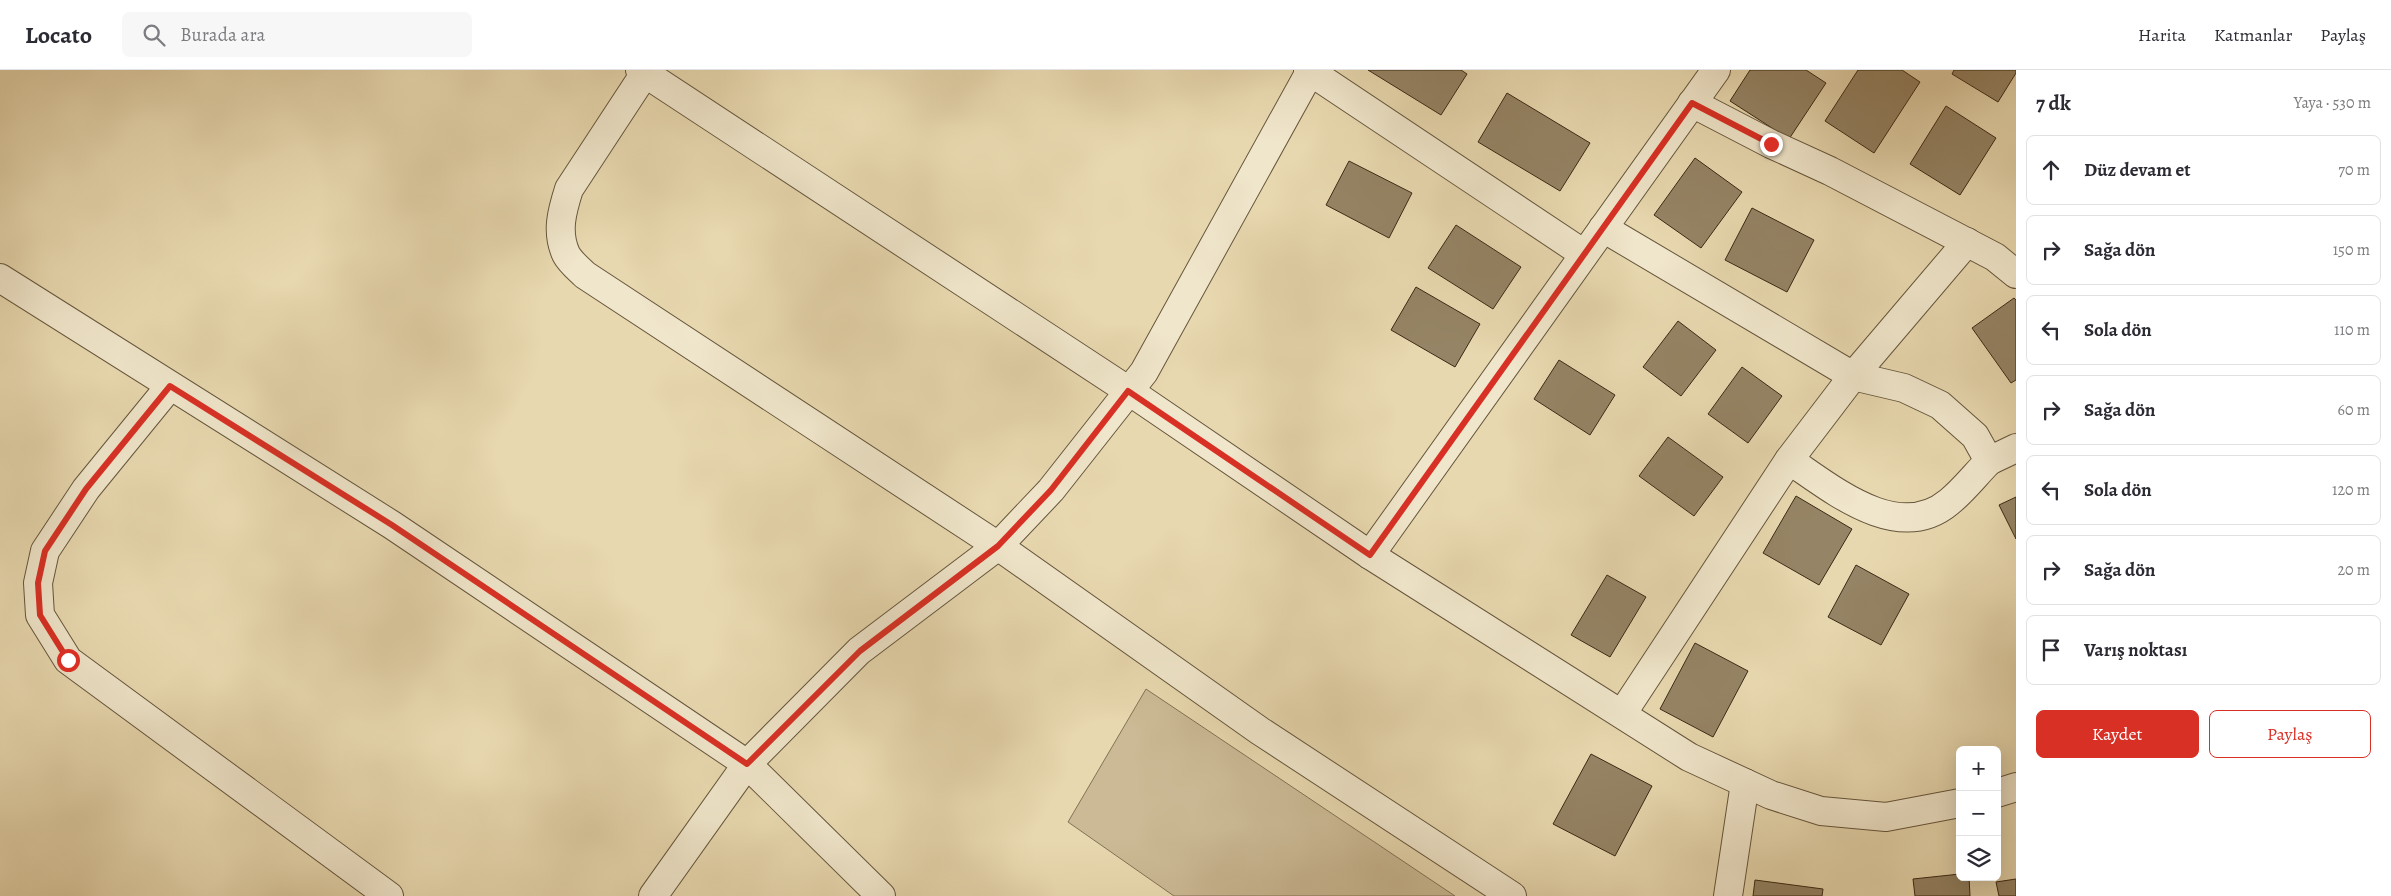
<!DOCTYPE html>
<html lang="tr">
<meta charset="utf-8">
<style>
:root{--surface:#fff;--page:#f7f7f7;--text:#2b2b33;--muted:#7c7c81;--line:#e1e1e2;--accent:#d93025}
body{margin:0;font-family:Alegreya,serif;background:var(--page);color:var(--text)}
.controls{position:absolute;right:15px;bottom:15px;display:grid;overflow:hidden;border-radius:8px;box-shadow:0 5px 20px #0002}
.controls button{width:45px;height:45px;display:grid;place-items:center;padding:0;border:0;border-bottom:1px solid var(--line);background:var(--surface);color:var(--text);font:25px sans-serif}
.stop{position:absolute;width:15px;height:15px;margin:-11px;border:4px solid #d93025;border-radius:50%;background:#fff}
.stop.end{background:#d93025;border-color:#fff;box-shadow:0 1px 5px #0008}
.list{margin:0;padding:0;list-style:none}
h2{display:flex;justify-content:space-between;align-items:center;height:65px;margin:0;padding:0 20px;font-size:21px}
h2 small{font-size:16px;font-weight:400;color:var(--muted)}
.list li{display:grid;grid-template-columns:32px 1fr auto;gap:15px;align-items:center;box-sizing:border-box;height:70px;margin:0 10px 10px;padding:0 10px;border:1px solid var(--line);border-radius:8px}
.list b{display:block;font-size:19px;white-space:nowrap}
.list em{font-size:16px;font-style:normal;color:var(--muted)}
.actions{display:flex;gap:10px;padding:15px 20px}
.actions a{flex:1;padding:11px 0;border:1px solid var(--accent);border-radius:8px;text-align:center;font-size:18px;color:var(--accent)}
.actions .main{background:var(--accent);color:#fff}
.icon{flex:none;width:28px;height:28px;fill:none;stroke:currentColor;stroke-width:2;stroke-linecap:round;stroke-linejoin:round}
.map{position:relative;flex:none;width:2016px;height:826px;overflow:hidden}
header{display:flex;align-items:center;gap:30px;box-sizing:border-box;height:70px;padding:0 25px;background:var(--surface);border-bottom:1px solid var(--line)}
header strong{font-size:24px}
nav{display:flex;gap:28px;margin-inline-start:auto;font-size:18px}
.search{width:350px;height:45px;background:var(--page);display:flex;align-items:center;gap:12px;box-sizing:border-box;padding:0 18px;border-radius:8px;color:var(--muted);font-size:19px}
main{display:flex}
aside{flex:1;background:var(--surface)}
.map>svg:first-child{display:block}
.green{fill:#cbba95;stroke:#837255}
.building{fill:#958465;stroke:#3b2a15}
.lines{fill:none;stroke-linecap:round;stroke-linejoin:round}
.street-casing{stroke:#66563c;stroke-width:30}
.street{stroke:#f0e6cb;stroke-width:28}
.route{stroke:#d93025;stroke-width:6}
</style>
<header>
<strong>Locato</strong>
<div class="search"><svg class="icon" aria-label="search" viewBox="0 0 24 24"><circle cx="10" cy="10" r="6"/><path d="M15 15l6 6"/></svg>Burada ara</div>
<nav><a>Harita</a><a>Katmanlar</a><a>Paylaş</a></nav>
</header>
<main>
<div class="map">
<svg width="2016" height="826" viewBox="0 0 2016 826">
<rect width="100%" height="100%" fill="#e8d8af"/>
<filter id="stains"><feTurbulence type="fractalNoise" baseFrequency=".004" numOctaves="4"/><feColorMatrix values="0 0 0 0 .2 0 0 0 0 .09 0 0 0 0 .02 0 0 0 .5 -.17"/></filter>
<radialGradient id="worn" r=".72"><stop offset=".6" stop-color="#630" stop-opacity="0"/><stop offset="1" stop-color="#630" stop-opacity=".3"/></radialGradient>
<polygon class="green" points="1146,619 1455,826 1174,826 1068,752"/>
<g class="building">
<polygon points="1368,0 1461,0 1467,4 1441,45"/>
<polygon points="1750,0 1806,0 1826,13 1789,69 1730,31"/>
<polygon points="1858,0 1902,0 1920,12 1874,83 1825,51"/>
<polygon points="1954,0 2016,0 2016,3 1998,32 1952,4"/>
<polygon points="1507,23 1590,73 1560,121 1478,72"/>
<polygon points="1946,36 1996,68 1960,125 1910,94"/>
<polygon points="1695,88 1742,122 1701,178 1654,145"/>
<polygon points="1349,91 1412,123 1389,168 1326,135"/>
<polygon points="1752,138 1814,170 1787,222 1725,190"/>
<polygon points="1456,155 1521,197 1493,239 1428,198"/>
<polygon points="1416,217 1480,254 1455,297 1391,260"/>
<polygon points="2014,228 2016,230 2016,310 2011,313 1972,258"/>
<polygon points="1678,251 1716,280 1681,326 1643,297"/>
<polygon points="1559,290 1615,325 1590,365 1534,329"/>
<polygon points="1742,297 1782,326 1748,373 1708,344"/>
<polygon points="1668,367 1723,407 1694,446 1639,406"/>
<polygon points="1796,426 1852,459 1819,515 1763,483"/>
<polygon points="2016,427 2016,469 1999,435"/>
<polygon points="1856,495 1909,524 1881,575 1828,547"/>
<polygon points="1607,505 1646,527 1610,587 1571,565"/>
<polygon points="1695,573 1748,601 1713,667 1660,639"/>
<polygon points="1591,684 1652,716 1615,786 1553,754"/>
<polygon points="1960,804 1960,807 1969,807 1970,826 1915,826 1913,809"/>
<polygon points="2016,809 2016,826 1999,826 1996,812"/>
<polygon points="1755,810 1823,819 1822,826 1753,826"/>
</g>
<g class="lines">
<defs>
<g id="street">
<polyline points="640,0 1129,321 1370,485 1689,687 1771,725 1821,741 1886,747 1960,733"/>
<path d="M647 0 569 119C562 141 556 162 566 184 570 192 579 199 585 205L998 476 1260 661 1512 826"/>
<polyline points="1308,0 1584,184"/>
<polyline points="1692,33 1771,74 1830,101 1995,187 2016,204"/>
<path d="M1603 158 1853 306 1904 318 1940 335 1975 366 1989 391C1976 404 1963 421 1949 432 1898 475 1831 418 1789 390"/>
<polyline points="0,208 392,455 747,694 881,826"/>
<polyline points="170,316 86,419 45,481 38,513 40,545 68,590 389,826"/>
<polyline points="1989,391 2016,378"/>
<polyline points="1370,485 1716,0"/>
<polyline points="1622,644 1789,390 1853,306 1967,172"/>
<polyline points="1997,723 2016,717"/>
<polyline points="653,826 747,694 859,581 998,476 1051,420 1144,302 1311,0"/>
<polyline points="1728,826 1745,713"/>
</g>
</defs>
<use href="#street" class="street-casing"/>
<use href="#street" class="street"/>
</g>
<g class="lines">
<polyline class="route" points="68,590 40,545 38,513 45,481 86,419 170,316 392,455 747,694 860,581 998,476 1051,420 1128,321 1370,485 1692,33 1771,74"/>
</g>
<rect width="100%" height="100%" filter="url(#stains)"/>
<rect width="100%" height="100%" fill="url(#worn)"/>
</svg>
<div class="controls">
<button>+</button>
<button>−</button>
<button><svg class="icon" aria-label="layers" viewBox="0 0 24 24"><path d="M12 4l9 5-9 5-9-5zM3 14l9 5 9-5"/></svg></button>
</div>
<div class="stop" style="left:68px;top:590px"></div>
<div class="stop end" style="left:1771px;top:74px"></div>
</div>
<aside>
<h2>7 dk<small>Yaya · 530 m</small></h2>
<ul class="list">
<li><svg class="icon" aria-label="ahead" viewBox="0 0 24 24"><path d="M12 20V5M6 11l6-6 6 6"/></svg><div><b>Düz devam et</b></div><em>70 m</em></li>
<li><svg class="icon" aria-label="right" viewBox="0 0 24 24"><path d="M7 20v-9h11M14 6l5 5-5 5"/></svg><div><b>Sağa dön</b></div><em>150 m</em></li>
<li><svg class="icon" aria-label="left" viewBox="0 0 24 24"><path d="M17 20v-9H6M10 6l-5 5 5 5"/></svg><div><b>Sola dön</b></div><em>110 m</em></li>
<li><svg class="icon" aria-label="right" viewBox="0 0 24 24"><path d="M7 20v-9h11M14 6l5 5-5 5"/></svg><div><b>Sağa dön</b></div><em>60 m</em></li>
<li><svg class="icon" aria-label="left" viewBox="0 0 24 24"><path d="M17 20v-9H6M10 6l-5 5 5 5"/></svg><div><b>Sola dön</b></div><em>120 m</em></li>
<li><svg class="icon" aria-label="right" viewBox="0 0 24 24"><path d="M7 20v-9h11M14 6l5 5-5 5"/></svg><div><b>Sağa dön</b></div><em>20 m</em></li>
<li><svg class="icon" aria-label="arrive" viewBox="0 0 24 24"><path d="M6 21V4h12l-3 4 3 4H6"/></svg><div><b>Varış noktası</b></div></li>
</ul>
<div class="actions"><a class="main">Kaydet</a><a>Paylaş</a></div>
</aside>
</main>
